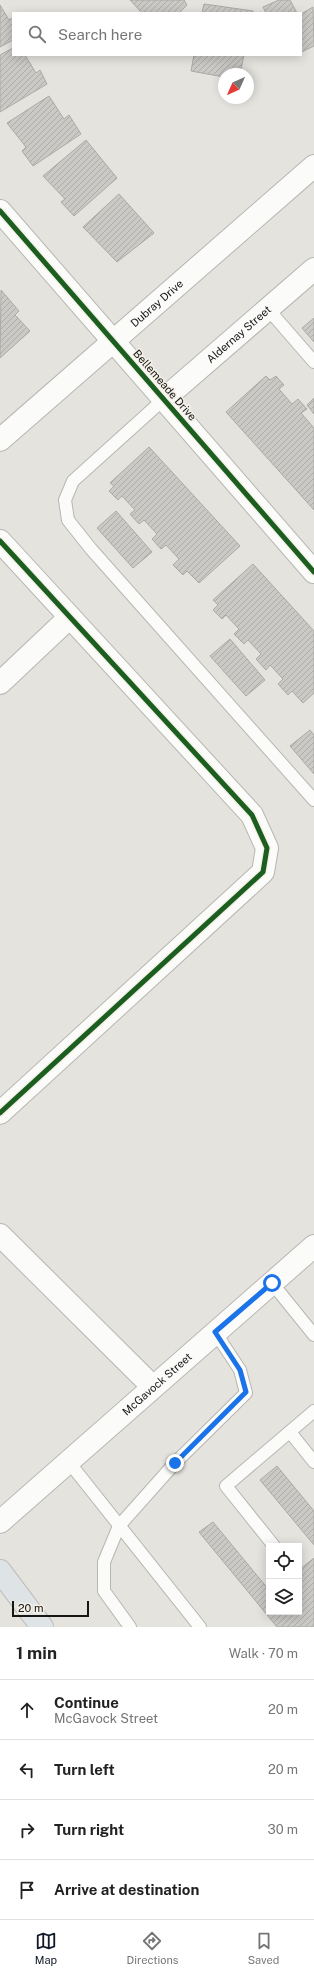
<!DOCTYPE html>
<meta charset="utf-8">
<style>
:root{--surface:#fff;--page:#f6f6f6;--text:#222;--muted:#767676;--line:#e0e0e0;--accent:#111827}
body{margin:0;font-family:"Public Sans",sans-serif;background:var(--page);color:var(--text)}
.controls{position:absolute;right:12px;bottom:12px;display:grid;overflow:hidden;border-radius:0px;box-shadow:0 2px 10px #0003}
.controls button{width:36px;height:36px;display:grid;place-items:center;padding:0;border:0;border-bottom:1px solid var(--line);background:var(--surface);color:var(--text);font:20px sans-serif}
.compass{position:absolute;left:218px;top:68px;width:36px;height:36px;border-radius:50%;background:var(--surface);box-shadow:0 2px 10px #0003;rotate:225deg}
.scale{position:absolute;left:12px;bottom:10px;width:77px;box-sizing:border-box;padding-left:4px;border:2px solid #171613;border-top:0;font-size:11px;line-height:14px;white-space:nowrap;color:#171613;-webkit-text-stroke:3px #f5f1e8;paint-order:stroke}
.stop{position:absolute;width:12px;height:12px;margin:-9px;border:3px solid #1a73e8;border-radius:50%;background:#fff}
.stop.end{background:#1a73e8;border-color:#fff;box-shadow:0 1px 4px #0008}
.list{margin:0;padding:0;list-style:none}
h2{display:flex;justify-content:space-between;align-items:center;height:52px;margin:0;padding:0 16px;font-size:17px}
h2 small{font-size:13px;font-weight:400;color:var(--muted)}
.list li{display:grid;grid-template-columns:26px 1fr auto;gap:12px;align-items:center;box-sizing:border-box;height:60px;padding:0 16px;border-top:1px solid var(--line)}
.list b{display:block;font-size:15px;white-space:nowrap}
.list p{margin:0;font-size:13px;white-space:nowrap;color:var(--muted)}
.list em{font-size:13px;font-style:normal;color:var(--muted)}
.icon{flex:none;width:22px;height:22px;fill:none;stroke:currentColor;stroke-width:2;stroke-linecap:round;stroke-linejoin:round}
.map{position:relative;flex:none;width:314px;height:1627px;overflow:hidden}
.search{position:absolute;background:var(--surface);box-shadow:0 2px 10px #0003;left:12px;right:12px;top:12px;height:44px;display:flex;align-items:center;gap:10px;box-sizing:border-box;padding:0 14px;border-radius:0px;color:var(--muted);font-size:15px}
.sheet{height:292px;background:var(--surface)}
nav{display:flex;justify-content:space-around;align-items:center;box-sizing:border-box;height:56px;border-top:1px solid var(--line);background:var(--surface);font-size:11px;color:var(--muted)}
nav a{display:grid;justify-items:center;gap:2px}
nav .on{color:var(--accent)}
.map>svg:first-child{display:block}
.building{fill:url(#building-hatch);stroke:#abaaa6}
.lines{fill:none;stroke-linecap:round;stroke-linejoin:round}
.service-casing{stroke:#b7b6b2;stroke-width:14}
.minor-casing{stroke:#b7b6b2;stroke-width:24}
.primary-casing{stroke:#bebdbb;stroke-width:24}
.service{stroke:#fbfbfa;stroke-width:12}
.minor{stroke:#fbfbfa;stroke-width:22}
.primary{stroke:#dee3e6;stroke-width:22}
.cycleway-casing{stroke:#f5f1e8;stroke-width:8}
.cycleway{stroke:#1b5e20;stroke-width:5}
.route{stroke:#1a73e8;stroke-width:5}
.labels{text-anchor:middle;stroke-width:3;stroke-linejoin:round;paint-order:stroke}
.street-label{font-size:11px;fill:#171613;stroke:#f5f1e8}
</style>
<div class="map">
<svg width="314" height="1627" viewBox="0 0 314 1627">
<defs>
<pattern id="building-hatch" width="6" height="6" patternUnits="userSpaceOnUse"><rect width="6" height="6" fill="#cbc9c5"/><path d="M-1 1l2-2M0 6l6-6M5 7l2-2" fill="none" stroke="#aeaca8"/></pattern>
</defs>
<rect width="100%" height="100%" fill="#e5e3de"/>
<g class="building">
<polygon points="130,0 184,0 187,5 179,13 142,13"/>
<polygon points="279,0 290,0 297,13 266,13 263,7"/>
<polygon points="204,4 253,11 253,13 202,13"/>
<polygon points="0,5 9,20 12,18 13,20 13,40 0,47"/>
<polygon points="313,7 314,46 301,52 301,14"/>
<polygon points="13,48 13,55 25,55 36,73 40,70 47,84 0,112 0,55"/>
<polygon points="194,55 244,55 240,74 224,74 224,77 191,71"/>
<polygon points="49,96 64,119 69,115 81,134 33,166 22,151 26,147 7,123"/>
<polygon points="86,140 117,178 74,216 61,202 65,199 43,176"/>
<polygon points="119,194 154,233 117,262 83,227"/>
<polygon points="1,290 19,311 15,315 30,331 0,358"/>
<polygon points="314,318 314,342 302,328"/>
<polygon points="266,376 270,380 276,376 284,385 279,389 292,404 298,399 307,409 301,413 314,428 314,510 226,412"/>
<polygon points="314,398 314,414 307,405"/>
<polygon points="149,447 240,546 199,583 187,571 183,575 173,565 179,559 166,545 161,549 152,539 157,534 144,520 139,524 130,514 135,510 122,496 118,500 109,491 114,486 110,483"/>
<polygon points="116,511 152,552 133,568 97,528"/>
<polygon points="253,564 314,631 314,693 303,703 292,691 288,695 278,684 283,679 270,665 266,670 256,659 261,654 248,640 244,644 234,634 239,629 226,615 222,619 213,610 218,605 213,600"/>
<polygon points="230,639 265,680 246,696 210,656"/>
<polygon points="310,730 314,735 314,774 290,746"/>
<polygon points="277,1466 314,1511 314,1545 260,1480"/>
<polygon points="213,1522 269,1590 269,1612 299,1612 299,1570 314,1558 314,1627 277,1627 199,1532"/>
</g>
<g class="lines">
<defs>
<g id="service">
<polyline points="268,309 314,362"/>
<polyline points="164,399 73,481 65,500 68,520 91,549 314,800"/>
<polyline points="272,1283 314,1335"/>
<polyline points="290,1432 314,1462"/>
<polyline points="68,1461 200,1627"/>
<polyline points="274,1546 226,1486 314,1411"/>
<polyline points="130,1627 104,1591 104,1562 119,1526 175,1463 246,1393 240,1370 215,1332"/>
</g>
<g id="minor">
<polyline points="0,211 314,572"/>
<path id="s1" d="M164 399 314 269"/>
<path id="s2" d="M0 440 314 166"/>
<polyline points="0,541 252,815 267,848 263,872 0,1113"/>
<polyline points="0,683 70,617"/>
<polyline points="0,1235 153,1387"/>
<path id="s3" d="M0 1522 314 1246"/>
</g>
<polyline id="primary" points="0,1571 42,1627"/>
</defs>
<use href="#service" class="service-casing"/>
<use href="#minor" class="minor-casing"/>
<use href="#primary" class="primary-casing"/>
<use href="#service" class="service"/>
<use href="#minor" class="minor"/>
<use href="#primary" class="primary"/>
<defs>
<g id="cycleway">
<polyline points="0,211 314,572"/>
<polyline points="0,541 252,815 267,848 263,872 0,1113"/>
</g>
</defs>
<use href="#cycleway" class="cycleway-casing"/>
<use href="#cycleway" class="cycleway"/>
</g>
<g class="lines">
<polyline class="route" points="175,1463 246,1392 240,1370 215,1332 272,1283"/>
</g>
<g class="labels">
<g class="street-label">
<text dy="4" stroke="none"><textPath href="#s2" startOffset="208">Dubray Drive</textPath></text>
<text dy="4" stroke="none"><textPath href="#s1" startOffset="99">Aldernay Street</textPath></text>
<text transform="translate(165 385) rotate(49)" y="4">Bellemeade Drive</text>
<text dy="4" stroke="none"><textPath href="#s3" startOffset="209">McGavock Street</textPath></text>
</g>
</g>
</svg>
<div class="controls">
<button><svg class="icon" aria-label="locate" viewBox="0 0 24 24"><circle cx="12" cy="12" r="6"/><path d="M12 2v4M12 18v4M2 12h4M18 12h4"/></svg></button>
<button><svg class="icon" aria-label="layers" viewBox="0 0 24 24"><path d="M12 4l9 5-9 5-9-5zM3 14l9 5 9-5"/></svg></button>
</div>
<svg class="compass" viewBox="-18 -18 36 36"><path d="M0-13l5 13h-10z" fill="#e53935"/><path d="M0 13l5-13h-10z" fill="#767676"/></svg>
<div class="scale">20 m</div>
<div class="stop" style="left:272px;top:1283px"></div>
<div class="stop end" style="left:175px;top:1463px"></div>
<div class="search"><svg class="icon" aria-label="search" viewBox="0 0 24 24"><circle cx="10" cy="10" r="6"/><path d="M15 15l6 6"/></svg>Search here</div>
</div>
<section class="sheet">
<h2>1 min<small>Walk · 70 m</small></h2>
<ul class="list">
<li><svg class="icon" aria-label="ahead" viewBox="0 0 24 24"><path d="M12 20V5M6 11l6-6 6 6"/></svg><div><b>Continue</b><p>McGavock Street</p></div><em>20 m</em></li>
<li><svg class="icon" aria-label="left" viewBox="0 0 24 24"><path d="M17 20v-9H6M10 6l-5 5 5 5"/></svg><div><b>Turn left</b></div><em>20 m</em></li>
<li><svg class="icon" aria-label="right" viewBox="0 0 24 24"><path d="M7 20v-9h11M14 6l5 5-5 5"/></svg><div><b>Turn right</b></div><em>30 m</em></li>
<li><svg class="icon" aria-label="arrive" viewBox="0 0 24 24"><path d="M6 21V4h12l-3 4 3 4H6"/></svg><div><b>Arrive at destination</b></div></li>
</ul>
</section>
<nav>
<a class="on"><svg class="icon" aria-label="map" viewBox="0 0 24 24"><path d="M3 6l6-2 6 2 6-2v14l-6 2-6-2-6 2zM9 4v14M15 6v14"/></svg>Map</a>
<a><svg class="icon" aria-label="directions" viewBox="0 0 24 24"><path d="M12 3l9 9-9 9-9-9zM9 14v-3h6M13 9l2 2-2 2"/></svg>Directions</a>
<a><svg class="icon" aria-label="saved" viewBox="0 0 24 24"><path d="M7 4h10v16l-5-4-5 4z"/></svg>Saved</a>
</nav>
